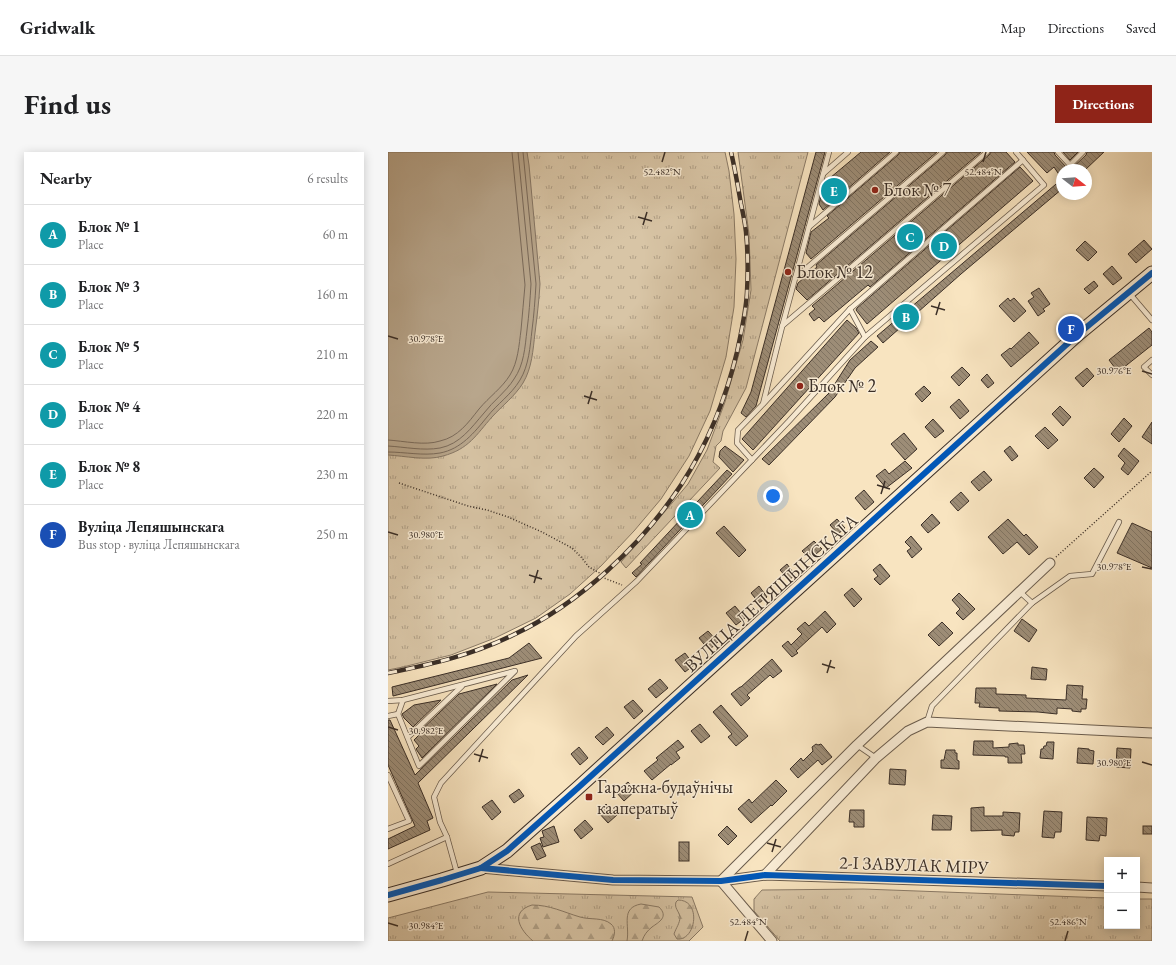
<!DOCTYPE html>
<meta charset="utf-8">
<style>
:root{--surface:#fff;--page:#f6f6f6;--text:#202124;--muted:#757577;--line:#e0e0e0;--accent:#8f2418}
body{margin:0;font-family:"EB Garamond",serif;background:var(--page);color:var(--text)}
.controls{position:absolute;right:12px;bottom:12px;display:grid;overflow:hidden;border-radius:0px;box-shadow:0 2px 10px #0003}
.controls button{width:36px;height:36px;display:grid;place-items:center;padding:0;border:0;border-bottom:1px solid var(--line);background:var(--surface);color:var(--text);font:20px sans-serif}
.compass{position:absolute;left:668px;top:12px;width:36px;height:36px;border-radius:50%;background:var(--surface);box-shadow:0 2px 10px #0003;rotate:107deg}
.you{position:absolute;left:385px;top:344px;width:14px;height:14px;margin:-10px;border:3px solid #fff;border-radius:50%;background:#1a73e8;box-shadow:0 0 0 6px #1a73e833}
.badge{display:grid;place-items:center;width:26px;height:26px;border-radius:50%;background:var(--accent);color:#fff;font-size:13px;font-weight:700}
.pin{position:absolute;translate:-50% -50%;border:2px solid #fff;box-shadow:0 1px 4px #0006}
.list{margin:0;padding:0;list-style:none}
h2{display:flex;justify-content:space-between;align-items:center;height:52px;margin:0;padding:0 16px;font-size:17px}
h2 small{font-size:13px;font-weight:400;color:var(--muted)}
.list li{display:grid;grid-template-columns:26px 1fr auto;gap:12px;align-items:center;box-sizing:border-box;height:60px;padding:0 16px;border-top:1px solid var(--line)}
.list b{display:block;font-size:15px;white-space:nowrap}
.list p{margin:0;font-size:13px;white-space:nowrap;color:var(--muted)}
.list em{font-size:13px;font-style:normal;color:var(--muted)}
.map{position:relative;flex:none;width:764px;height:789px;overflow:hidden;border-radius:0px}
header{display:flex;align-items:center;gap:24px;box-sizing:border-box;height:56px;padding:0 20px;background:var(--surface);border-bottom:1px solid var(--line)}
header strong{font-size:19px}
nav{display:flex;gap:22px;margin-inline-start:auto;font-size:14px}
.intro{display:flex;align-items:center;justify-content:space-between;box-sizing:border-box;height:96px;padding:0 24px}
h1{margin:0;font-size:28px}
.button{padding:10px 18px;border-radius:0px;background:var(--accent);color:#fff;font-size:14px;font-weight:700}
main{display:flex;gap:24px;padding:0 24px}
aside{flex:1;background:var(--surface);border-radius:0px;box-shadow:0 2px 10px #0003}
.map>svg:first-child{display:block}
.grass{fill:url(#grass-tufts);stroke:#8a7a66}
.forest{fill:url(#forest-firs);stroke:#8a7a66}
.water{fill:#b8a68c;stroke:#867664}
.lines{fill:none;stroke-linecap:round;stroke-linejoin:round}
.shore{stroke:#7a6a5a;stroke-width:1}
.building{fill:url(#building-back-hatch);stroke:#3b2f27}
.lane-casing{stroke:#6a5c4d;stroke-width:6}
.street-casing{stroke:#6a5c4d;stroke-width:11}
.secondary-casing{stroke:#3b2f27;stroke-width:15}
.path{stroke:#3b2f27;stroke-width:1.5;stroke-dasharray:1 2;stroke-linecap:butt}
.lane{stroke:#faedd6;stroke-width:4.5}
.street{stroke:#faedd6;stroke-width:9}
.secondary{stroke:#faedd6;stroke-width:13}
.rail-casing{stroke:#3b2f27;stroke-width:4.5}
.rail{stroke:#faedd6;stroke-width:3;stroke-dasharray:9;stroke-linecap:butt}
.cycleway-casing{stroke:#faedd6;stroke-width:8}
.cycleway{stroke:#0057b8;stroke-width:6}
.ticks{fill:none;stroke:#3b2f27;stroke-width:1.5}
.poi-dot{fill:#8f2418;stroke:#faedd6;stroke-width:1.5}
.labels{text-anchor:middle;stroke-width:3;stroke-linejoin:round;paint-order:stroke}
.poi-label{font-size:18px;fill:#3b2f27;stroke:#faedd6;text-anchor:start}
.street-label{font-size:18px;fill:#3b2f27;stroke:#faedd6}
.ticks-label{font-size:10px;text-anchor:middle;fill:#3b2f27;stroke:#faedd6;stroke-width:3;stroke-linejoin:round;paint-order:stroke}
</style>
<header>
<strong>Gridwalk</strong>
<nav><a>Map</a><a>Directions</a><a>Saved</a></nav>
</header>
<div class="intro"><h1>Find us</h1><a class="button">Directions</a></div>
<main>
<aside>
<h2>Nearby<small>6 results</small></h2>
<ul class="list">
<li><span class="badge" style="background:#0f9aa8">A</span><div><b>Блок № 1</b><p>Place</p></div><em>60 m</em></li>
<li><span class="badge" style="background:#0f9aa8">B</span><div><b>Блок № 3</b><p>Place</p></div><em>160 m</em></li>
<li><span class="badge" style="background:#0f9aa8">C</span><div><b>Блок № 5</b><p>Place</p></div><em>210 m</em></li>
<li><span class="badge" style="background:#0f9aa8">D</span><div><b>Блок № 4</b><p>Place</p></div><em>220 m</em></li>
<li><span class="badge" style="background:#0f9aa8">E</span><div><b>Блок № 8</b><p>Place</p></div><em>230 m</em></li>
<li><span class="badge" style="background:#1a4fb4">F</span><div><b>Вуліца Лепяшынскага</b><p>Bus stop · вуліца Лепяшынскага</p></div><em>250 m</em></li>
</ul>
</aside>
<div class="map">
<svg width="764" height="789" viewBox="0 0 764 789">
<defs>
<pattern id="grass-tufts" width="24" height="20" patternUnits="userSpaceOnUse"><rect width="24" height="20" fill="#d8c5a6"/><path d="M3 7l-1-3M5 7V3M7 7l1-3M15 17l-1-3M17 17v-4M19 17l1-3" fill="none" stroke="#b0a087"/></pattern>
<pattern id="forest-firs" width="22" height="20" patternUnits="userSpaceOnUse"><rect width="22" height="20" fill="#d8c5a6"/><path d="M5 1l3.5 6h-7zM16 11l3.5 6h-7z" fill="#b0a087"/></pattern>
<pattern id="building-back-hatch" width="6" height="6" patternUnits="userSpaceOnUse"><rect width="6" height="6" fill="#9d8d77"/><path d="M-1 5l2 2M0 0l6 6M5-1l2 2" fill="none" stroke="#817462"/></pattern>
</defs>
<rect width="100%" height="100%" fill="#f8e4c0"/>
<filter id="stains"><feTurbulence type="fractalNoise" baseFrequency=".005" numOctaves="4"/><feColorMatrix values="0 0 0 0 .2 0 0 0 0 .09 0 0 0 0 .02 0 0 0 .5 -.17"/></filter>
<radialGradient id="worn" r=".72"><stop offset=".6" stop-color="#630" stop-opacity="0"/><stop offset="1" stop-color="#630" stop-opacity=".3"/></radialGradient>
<g class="grass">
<polygon points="0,0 337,0 341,19 346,62 348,107 346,155 338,205 322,259 301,304 273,347 246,379 213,414 182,442 148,466 107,486 63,503 15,515 0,518"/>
<polygon points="350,0 420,0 358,236 335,279 333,289 328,294 325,310 332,316 238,416 233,410 274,363 300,332 319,298 337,250 355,188 363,138 361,82"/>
<polygon points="475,737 719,746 719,774 749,774 749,747 764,747 764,789 392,789 366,759 366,747 374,738"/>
<polygon points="100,740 304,745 315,775 301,789 0,789 0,766"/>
</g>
<g class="forest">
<path d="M290 748C314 748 308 789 289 787L286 782C288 776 292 771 292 765 291 759 286 756 288 750Z"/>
<path d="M253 752 271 755C281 765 271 770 264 775 259 779 256 783 254 789H239C242 773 232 756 253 752Z"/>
<path d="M144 753C162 753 175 760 192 765 202 768 215 765 223 772 228 776 227 783 224 789H145C132 778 121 760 144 753Z"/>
</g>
<path class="water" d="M0 0H139L141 13 152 132C151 149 149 165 147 181 145 198 144 216 135 231 127 244 114 254 104 265 88 283 81 297 55 304 39 309 17 304 0 303Z"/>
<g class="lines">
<g class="shore">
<path d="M0 288C16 289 37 294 52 289 70 285 80 271 91 257 101 245 114 236 122 223 130 210 131 193 133 178 134 163 136 148 137 133L124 0"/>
<path d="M0 294C17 295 35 299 52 296 72 292 83 276 96 261 105 249 118 240 126 227 136 213 137 195 139 178 141 163 142 148 143 132L130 0"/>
<path d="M0 300C17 300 35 304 52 301 73 297 86 281 99 265 109 252 123 243 132 228 141 213 142 195 144 178 146 163 147 148 148 132L135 0"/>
</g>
</g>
<g class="building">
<polygon points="428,0 437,0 368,254 358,265 353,261 363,240"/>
<polygon points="473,0 502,0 435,58 431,52 436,31"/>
<polygon points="512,0 549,0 423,107 418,101 423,80 441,66 439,64 510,3"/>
<polygon points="559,0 593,0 419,148 408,137 410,131 429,115 428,113 557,3"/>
<polygon points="603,0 618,0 627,10 482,135 480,133 436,170 431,165 426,169 421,162 427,157 424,154 601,3"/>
<polygon points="639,0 666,0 667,3 679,16 683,17 698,3 699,0 716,0 697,18 674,18 674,37 573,122 495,191 489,184 674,27 666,15 659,21"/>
<polygon points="675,0 690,0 682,8"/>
<polygon points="632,15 645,29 479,172 468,158 469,156"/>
<polygon points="756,88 764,97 748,111 740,102"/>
<polygon points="697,89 709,100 700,109 688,98"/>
<polygon points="724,114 734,126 725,133 715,122"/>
<polygon points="706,129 710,134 701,142 696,137"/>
<polygon points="651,136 662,152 655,157 657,159 650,164 640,149 646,145 643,141"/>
<polygon points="620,146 622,149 626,146 638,159 626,170 611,154"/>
<polygon points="459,168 468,176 471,181 365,298 354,287"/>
<polygon points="761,176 764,180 764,193 730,220 721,208"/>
<polygon points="641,180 651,191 623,215 613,203 622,196 623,197"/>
<polygon points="483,189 490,195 467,216 447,245 381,313 374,307 441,241 462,208"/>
<polygon points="574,215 582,223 571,234 563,225"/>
<polygon points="699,216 706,224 695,235 687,226"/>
<polygon points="599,222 606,231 600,236 593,228"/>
<polygon points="536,234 543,241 534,250 527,242"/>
<polygon points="571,247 581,259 572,267 562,255"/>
<polygon points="672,254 683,265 675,274 664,262"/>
<polygon points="736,266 744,274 731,290 723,282"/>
<polygon points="545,267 556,279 547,286 537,275"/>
<polygon points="764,270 764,292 754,285"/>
<polygon points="657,275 670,288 660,297 647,284"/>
<polygon points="516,281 529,297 517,308 503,292"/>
<polygon points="337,294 356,308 345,320 331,305 332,299"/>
<polygon points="622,294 630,304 624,309 616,299"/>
<polygon points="736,296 751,309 740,323 733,317 737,311 730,304"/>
<polygon points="517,309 524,316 498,336 488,324 497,317 501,322"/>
<polygon points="706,316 716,325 706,336 696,326"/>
<polygon points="339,318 344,322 248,425 244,421 254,412 252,411"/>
<polygon points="596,319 604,328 591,339 583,330"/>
<polygon points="476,338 486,350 477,358 467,346"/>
<polygon points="573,340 581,349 570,359 562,350"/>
<polygon points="544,362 552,371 540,381 533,373"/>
<polygon points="449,367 457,376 450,382 442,373"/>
<polygon points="620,367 636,384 638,382 650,395 641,403 629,390 615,402 600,385"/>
<polygon points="744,371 764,380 764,416 729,401"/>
<polygon points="336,374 358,398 351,405 328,381"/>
<polygon points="523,384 534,397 524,406 519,399 523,396 517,390"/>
<polygon points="426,389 434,397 422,407 414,399"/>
<polygon points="399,412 407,423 401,428 392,418"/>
<polygon points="492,412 502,424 492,433 486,427 490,424 485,418"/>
<polygon points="371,434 379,445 371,451 363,441"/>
<polygon points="464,436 474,447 466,455 456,443"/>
<polygon points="571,441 587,457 575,468 568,461 572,457 564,448"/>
<polygon points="347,454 357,466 348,473 338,461"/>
<polygon points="437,459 448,472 439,481 434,475 408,499 410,501 404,505 394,494 400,489 403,493 414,482 409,477 417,470 421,474"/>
<polygon points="634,467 649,478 641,490 626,479"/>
<polygon points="554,470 565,481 551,494 540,483"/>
<polygon points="320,479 330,490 321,498 311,486"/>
<polygon points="141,491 154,506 5,544 4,535 121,506"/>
<polygon points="297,501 306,513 297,520 287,508"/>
<polygon points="384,507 394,519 385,526 382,523 359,543 362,546 353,554 343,542 352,535 353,535"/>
<polygon points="644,515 659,517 658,528 643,527"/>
<polygon points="140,523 30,631 45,666 39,669 42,678 0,697 0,687 27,674 0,613 0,568 2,568 27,623 124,528"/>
<polygon points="272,527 280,536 268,546 260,537"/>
<polygon points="109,532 34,606 28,597 31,594 26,588 32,582 30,581 71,542"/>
<polygon points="679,533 695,534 694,547 699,547 698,557 693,557 693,560 684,559 684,557 669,556 669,562 650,560 611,559 611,556 591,555 592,551 587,551 588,536 608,536 608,542 638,543 638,546 678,548"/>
<polygon points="53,548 25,575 16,566 14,562 26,553"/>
<polygon points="245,548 255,559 246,567 236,555"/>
<polygon points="333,553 360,584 348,594 340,585 344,582 325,560"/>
<polygon points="312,572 322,584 313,591 303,579"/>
<polygon points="219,575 226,583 215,593 207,585"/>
<polygon points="290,588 296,595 288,600 292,606 283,613 283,612 264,628 256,619 270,608 268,606"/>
<polygon points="586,589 605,589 605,596 621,595 621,592 630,591 630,593 636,593 637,602 633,602 634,611 620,611 620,605 617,605 617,604 585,603"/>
<polygon points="659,590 666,590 665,607 652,606 653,597 655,597 656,594 658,594"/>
<polygon points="428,592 430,593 433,592 444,605 434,613 430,608 410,626 402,617 413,606 415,609 425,599 424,595"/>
<polygon points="191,595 200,606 192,613 183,602"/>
<polygon points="690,596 701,597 701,598 706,599 705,612 689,611"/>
<polygon points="729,596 743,597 742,616 728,615"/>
<polygon points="558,598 567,598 567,601 569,601 569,608 571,609 571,617 553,616 553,608 556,608"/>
<polygon points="502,617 518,618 517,633 501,632"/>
<polygon points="388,628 399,639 384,654 383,653 363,671 350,657 361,647 364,651"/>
<polygon points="240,630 248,638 236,649 228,640"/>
<polygon points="131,637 136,644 126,651 121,644"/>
<polygon points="104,648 113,660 104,668 94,655"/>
<polygon points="218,652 229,663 220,671 210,660"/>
<polygon points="596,655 596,664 615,664 615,660 632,661 631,680 627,680 626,684 614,683 614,678 583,679 583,656"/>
<polygon points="462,658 476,658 476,675 466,675 466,670 461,670"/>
<polygon points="656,659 674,660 673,680 667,680 666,686 654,685"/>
<polygon points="545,663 564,664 563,678 544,678"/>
<polygon points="699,665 719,666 718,684 712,683 711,689 698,688"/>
<polygon points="197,668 205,677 193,687 186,678"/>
<polygon points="166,674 171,690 155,695 152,686 156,685 154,679"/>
<polygon points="339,674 349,684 340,693 330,683"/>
<rect x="755" y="674" width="9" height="8"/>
<rect x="291" y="690" width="10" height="19"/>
<polygon points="152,691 158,704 149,708 143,695"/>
</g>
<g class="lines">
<defs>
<g id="lane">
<polyline points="670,0 682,13 695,0"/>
<polyline points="436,21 460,0"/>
<polyline points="421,75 508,0"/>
<polyline points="407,126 555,0"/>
<polyline points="741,141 764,168"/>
<polyline points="462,157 635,8"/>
<polyline points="394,174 599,0"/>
<polyline points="764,208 756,215 764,223"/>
<polyline points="376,251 462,157 477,185"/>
<polyline points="364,308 349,291 350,278 375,252 394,175 441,0"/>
<polyline points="631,439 644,451"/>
<polyline points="0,549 15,548 127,519 31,614 10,562 0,564"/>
<polyline points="10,562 15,548"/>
<polyline points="539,570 544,554 644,451 682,424 704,422 731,370"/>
<polyline points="20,585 74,534"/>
<polyline points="469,593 488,606"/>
<polyline points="0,623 21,669 0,677"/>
<polyline points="0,712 59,685"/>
<polyline points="69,721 59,685 52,670 46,645 53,631 188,484 249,429 401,269 477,185 656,33 628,0"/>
</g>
<g id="street">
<polyline points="93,716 225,728 333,729 377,723 719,734"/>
<polyline points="377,723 488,606 520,579 539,570 764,581"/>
<polyline points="333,729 469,593 662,411"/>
<polyline points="333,729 384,789"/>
<polyline points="749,735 764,736"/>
</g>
<polyline id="secondary" points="0,743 54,728 93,716 119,699 192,634 689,183 764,121"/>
</defs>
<use href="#lane" class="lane-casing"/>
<use href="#street" class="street-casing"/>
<use href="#secondary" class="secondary-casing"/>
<g class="path">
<polyline points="11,331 80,354 99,358 120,365 154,380 184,396 193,405 201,415 215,423 216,426 234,433"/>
<polyline points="668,405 764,319"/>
</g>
<use href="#lane" class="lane"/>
<use href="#street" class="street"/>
<use href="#secondary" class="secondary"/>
<defs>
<path id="rail" d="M0 521C45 512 84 503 125 483 191 452 253 394 293 333 319 293 338 246 349 200 353 181 358 160 359 140 360 121 360 100 358 80 357 71 355 61 353 52 350 35 347 17 343 0"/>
</defs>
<use href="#rail" class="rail-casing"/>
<use href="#rail" class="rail"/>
<defs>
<g id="cycleway">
<polyline points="93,716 225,728 333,729 377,723 719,734"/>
<polyline points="0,743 54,728 93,716 119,699 192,634 689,183 764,121"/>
</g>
</defs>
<use href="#cycleway" class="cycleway-casing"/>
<use href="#cycleway" class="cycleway"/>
</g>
<path class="ticks" d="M274 10 277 0M595 10 598 0M250 65 264 69M255 73 259 60M543 154 557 158M548 163 552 150M0 184 10 187M754 219 764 222M196 244 209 248M200 252 204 239M489 333 502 337M493 342 497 329M0 380 10 383M754 415 764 417M141 423 154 427M146 431 150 418M434 512 447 516M439 521 443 508M0 575 10 578M86 602 100 606M91 610 95 597M754 610 764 613M379 691 393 695M384 700 388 687M0 771 10 774M357 789 360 779M677 789 680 779"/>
<g class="poi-dot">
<circle cx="487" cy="38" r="4"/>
<circle cx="400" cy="120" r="4"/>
<circle cx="412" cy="234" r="4"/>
<rect x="197" y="641" width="8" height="8" rx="2"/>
</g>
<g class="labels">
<g class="poi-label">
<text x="495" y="44">Блок № 7</text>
<text x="408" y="126">Блок № 12</text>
<text x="420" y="240">Блок № 2</text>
<text x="209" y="641">Гаражна-будаўнічы<tspan x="209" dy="21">кааператыў</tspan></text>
</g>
<g class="street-label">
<text transform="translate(383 441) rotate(-42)" y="6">ВУЛІЦА ЛЕПЯШЫНСКАГА</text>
<text transform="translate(526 713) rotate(2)" y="6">2-І ЗАВУЛАК МІРУ</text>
</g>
</g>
<g class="ticks-label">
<text x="274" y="23">52.482°N</text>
<text x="595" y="23">52.484°N</text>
<text x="38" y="190">30.978°E</text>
<text x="726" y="222">30.976°E</text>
<text x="38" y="386">30.980°E</text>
<text x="726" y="418">30.978°E</text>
<text x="38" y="582">30.982°E</text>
<text x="726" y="614">30.980°E</text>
<text x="360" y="773">52.484°N</text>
<text x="680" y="773">52.486°N</text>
<text x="38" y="777">30.984°E</text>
</g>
<rect width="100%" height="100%" filter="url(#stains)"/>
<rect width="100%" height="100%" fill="url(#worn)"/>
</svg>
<div class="controls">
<button>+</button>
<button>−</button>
</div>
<svg class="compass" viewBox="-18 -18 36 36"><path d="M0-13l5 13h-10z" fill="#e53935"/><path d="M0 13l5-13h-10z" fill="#757577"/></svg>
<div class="you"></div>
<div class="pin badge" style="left:302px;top:363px;background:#0f9aa8">A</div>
<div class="pin badge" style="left:518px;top:165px;background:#0f9aa8">B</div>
<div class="pin badge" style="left:522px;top:85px;background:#0f9aa8">C</div>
<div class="pin badge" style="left:556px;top:94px;background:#0f9aa8">D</div>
<div class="pin badge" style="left:446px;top:39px;background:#0f9aa8">E</div>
<div class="pin badge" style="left:683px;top:177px;background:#1a4fb4">F</div>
</div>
</main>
